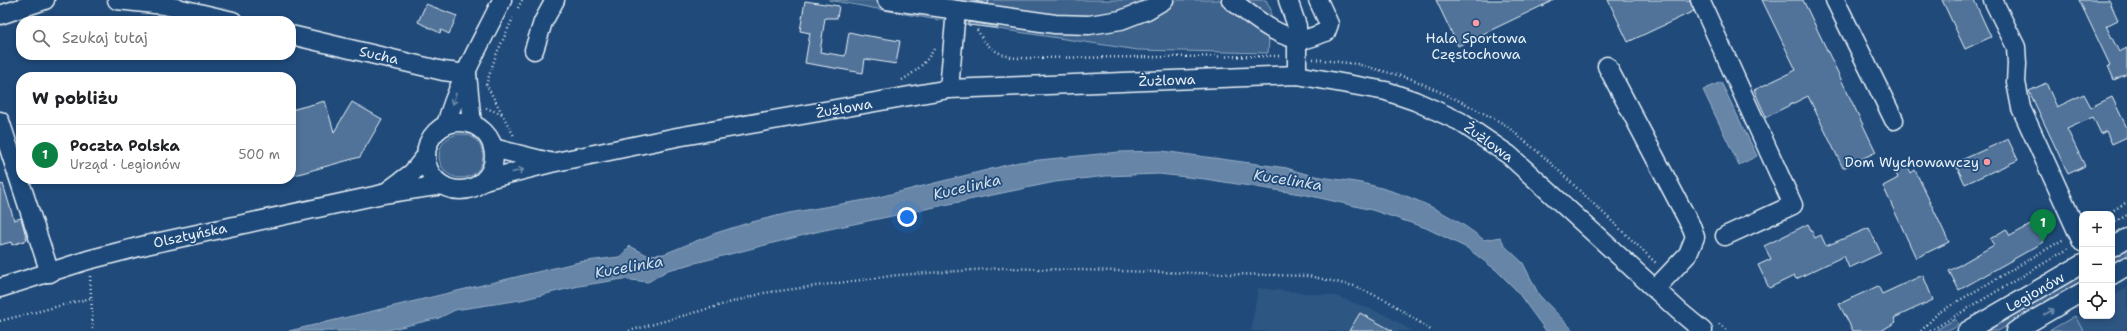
<!DOCTYPE html>
<html lang="pl">
<meta charset="utf-8">
<style>
:root{--surface:#fff;--page:#f2f2f2;--text:#202124;--muted:#757577;--line:#e0e0e0;--accent:#0b8043}
body{margin:0;font-family:"Shantell Sans",sans-serif;background:var(--page);color:var(--text)}
.controls{position:absolute;right:12px;bottom:12px;display:grid;overflow:hidden;border-radius:8px;box-shadow:0 2px 6px #0003}
.controls button{width:36px;height:36px;display:grid;place-items:center;padding:0;border:0;border-bottom:1px solid var(--line);background:var(--surface);color:var(--text);font:20px sans-serif}
.you{position:absolute;left:907px;top:217px;width:14px;height:14px;margin:-10px;border:3px solid #fff;border-radius:50%;background:#1a73e8;box-shadow:0 0 0 6px #1a73e833}
.badge{display:grid;place-items:center;width:26px;height:26px;border-radius:50%;background:var(--accent);color:#fff;font-size:13px;font-weight:700}
.pin{position:absolute;translate:-50% -33px;filter:drop-shadow(0 1px 2px #0008)}
.pin::after{content:'';position:absolute;top:21px;width:14px;height:12px;background:inherit;clip-path:polygon(0 0,100% 0,50% 100%)}
.list{margin:0;padding:0;list-style:none}
h2{display:flex;justify-content:space-between;align-items:center;height:52px;margin:0;padding:0 16px;font-size:17px}
h2 small{font-size:13px;font-weight:400;color:var(--muted)}
.list li{display:grid;grid-template-columns:26px 1fr auto;gap:12px;align-items:center;box-sizing:border-box;height:60px;padding:0 16px;border-top:1px solid var(--line)}
.list b{display:block;font-size:15px;white-space:nowrap}
.list p{margin:0;font-size:13px;white-space:nowrap;color:var(--muted)}
.list em{font-size:13px;font-style:normal;color:var(--muted)}
.icon{flex:none;width:22px;height:22px;fill:none;stroke:currentColor;stroke-width:2;stroke-linecap:round;stroke-linejoin:round}
.map{position:relative;flex:none;width:2127px;height:331px;overflow:hidden}
.search{position:absolute;background:var(--surface);box-shadow:0 2px 6px #0003;left:16px;top:16px;width:280px;height:44px;display:flex;align-items:center;gap:10px;box-sizing:border-box;padding:0 14px;border-radius:16px;color:var(--muted);font-size:15px}
.panel{position:absolute;background:var(--surface);box-shadow:0 2px 6px #0003;left:16px;top:72px;width:280px;height:112px;border-radius:16px}
.map>svg:first-child{display:block}
.built{fill:#2e5683}
.green{fill:#3c628c;stroke:#92aac2}
.water{fill:#6685a7;stroke:#9ab0c7}
.building{fill:#517399;stroke:#e8f1f8}
.lines{fill:none;stroke-linecap:round;stroke-linejoin:round}
.minor-casing{stroke:#e8f1f8;stroke-width:21}
.path{stroke:#e8f1f8;stroke-width:2.5;stroke-dasharray:1 3;stroke-linecap:butt}
.minor{stroke:#1f4a7a;stroke-width:18}
.oneway{stroke:#6f8dac}
.poi-dot{fill:#ff9aa2;stroke:#1f4a7a;stroke-width:1.5}
.labels{text-anchor:middle;stroke-width:3.5;stroke-linejoin:round;paint-order:stroke}
.poi-label{font-size:14px;fill:#e8f1f8;stroke:#1f4a7a}
.street-label{font-size:14px;fill:#e8f1f8;stroke:#1f4a7a}
.water-label{font-size:15px;font-style:italic;fill:#d4e1ec;stroke:#1f4a7a}
</style>
<div class="map">
<svg width="2127" height="331" viewBox="0 0 2127 331">
<rect width="100%" height="100%" fill="#1f4a7a"/>
<filter id="ink" filterUnits="userSpaceOnUse"><feTurbulence type="fractalNoise" baseFrequency=".025" numOctaves="2"/><feDisplacementMap in="SourceGraphic" scale="8" xChannelSelector="R" yChannelSelector="G"/><feConvolveMatrix kernelMatrix="1 2 1 2 8 2 1 2 1" color-interpolation-filters="sRGB"/></filter>
<g filter="url(#ink)">
<g class="built">
<polygon points="1258,288 1336,296 1386,315 1412,331 1251,331"/>
<polygon points="2127,288 2127,331 2083,331 2076,317 2082,314 2082,316 2112,316 2112,296"/>
</g>
<g class="green">
<polygon points="829,0 1266,0 1271,10 1268,53 1138,50 938,20"/>
<circle cx="461" cy="156" r="22"/>
<polygon points="2127,249 2127,256 2112,265 2112,258"/>
<polygon points="2082,275 2082,282 1998,331 1986,331"/>
<polygon points="2075,316 2083,331 2049,331"/>
<path d="M1955 319 1958 323C1956 331 1943 331 1935 331Z"/>
</g>
<g class="water">
<polygon points="1721,82 1757,156 1739,165 1703,90"/>
<path d="M1162 151 1287 168C1313 178 1334 178 1361 183 1405 192 1449 212 1484 240L1500 237 1506 247 1523 263 1539 295 1574 331H1546L1516 290 1496 270 1467 248 1426 228 1372 210 1307 195 1205 179 1159 174 1106 176 1055 182 820 231 668 270 648 282 623 279 579 286 521 300 455 310 439 318 384 331H289L579 262 619 257 630 246 647 255 664 254 716 233 748 223 789 213 871 199 1019 162 1119 152Z"/>
</g>
<g class="building">
<polygon points="971,0 989,0 988,4"/>
<polygon points="1436,0 1554,0 1458,46"/>
<polygon points="1608,0 1690,0 1694,11 1628,42"/>
<polygon points="1762,0 1803,0 1876,152 1843,168 1808,96 1766,117 1754,90 1796,70"/>
<polygon points="1942,0 1974,0 1991,37 1965,49"/>
<polygon points="2079,0 2109,0 2118,20 2106,26 2119,52 2127,48 2127,74 2114,80 2108,66 2110,65"/>
<polygon points="805,1 839,6 837,18 825,18 820,52 845,56 849,32 863,35 900,41 896,64 865,59 863,73 805,63 810,33 800,31"/>
<polygon points="426,4 457,16 449,34 441,30 440,33 418,22"/>
<polygon points="968,22 998,26 997,28 968,25"/>
<polygon points="2046,83 2057,107 2084,94 2091,107 2112,97 2127,128 2127,137 2112,144 2106,131 2101,134 2093,117 2067,129 2085,166 2068,174 2029,91"/>
<polygon points="325,101 334,132 352,102 382,119 360,157 291,176 291,110"/>
<polygon points="2008,139 2018,160 1965,184 1955,163"/>
<polygon points="1907,165 1911,173 1915,170 1949,242 1916,258 1883,186 1898,178 1895,171"/>
<polygon points="3,184 14,220 21,218 27,240 12,245 11,242 0,245 0,185"/>
<polygon points="2034,223 2044,242 1959,290 1949,271 1994,245 1990,239 2006,229 2010,236"/>
<polygon points="1808,224 1815,238 1821,235 1826,246 1869,228 1881,253 1849,268 1844,256 1796,279 1794,276 1769,288 1758,265 1771,259 1764,246"/>
<polygon points="1923,275 1933,300 1894,318 1896,322 1881,331 1853,331 1839,304 1878,286 1882,294"/>
<polygon points="1360,313 1393,331 1349,331"/>
</g>
<g class="lines">
<defs>
<g id="minor">
<polyline points="117,0 164,5 233,21"/>
<polyline points="887,0 1055,24 1089,25 1121,20 1147,10 1164,0"/>
<path d="M1231 0C1250 14 1280 41 1305 39 1312 38 1319 34 1326 32L1329 24 1318 0"/>
<polyline points="1288,0 1297,26 1297,75"/>
<polyline points="1700,0 1793,205 1725,236"/>
<polyline points="1835,0 1894,120"/>
<polyline points="1993,0 2016,47 2017,64 2016,82 2021,108 2082,242"/>
<polyline points="0,15 45,0"/>
<polyline points="291,35 443,71 467,74"/>
<polyline points="534,50 543,22 555,0"/>
<polyline points="1607,66 1692,228 1695,237 1688,254 1655,289"/>
<polyline points="467,74 472,124"/>
<polyline points="949,89 956,10"/>
<polyline points="0,121 50,273"/>
<circle cx="460" cy="156" r="34"/>
<path d="M446 125C458 81 482 41 502 0"/>
<polyline points="493,148 549,162"/>
<polyline points="484,180 551,163 677,137 949,89 1297,75 1386,91 1415,101 1459,121 1509,155 1679,311 1703,331"/>
<polyline points="385,193 412,173 426,156"/>
<polyline points="2112,247 2127,238"/>
<polyline points="2112,275 2127,266"/>
<polyline points="0,288 88,260 146,245 383,194 442,185"/>
<polyline points="1967,331 2082,264"/>
<polyline points="2015,331 2082,292"/>
</g>
</defs>
<use href="#minor" class="minor-casing"/>
<g class="path">
<polyline points="518,8 522,0"/>
<path d="M977 30C979 32 980 35 982 38 990 50 1003 56 1016 58L1282 56"/>
<polyline points="1313,59 1357,64 1412,79 1462,102 1504,124 1543,156 1657,264"/>
<path d="M902 80C916 72 928 61 935 47"/>
<polyline points="486,84 502,113"/>
<polyline points="486,85 496,55 513,18"/>
<polyline points="486,108 502,114 514,136"/>
<polyline points="422,141 431,127"/>
<polyline points="2107,214 2127,202"/>
<polyline points="2112,224 2127,215"/>
<polyline points="90,276 93,331"/>
<polyline points="0,321 91,298"/>
<polyline points="1719,324 1728,331"/>
<polyline points="629,331 764,293 898,275 1003,268 1309,276 1354,286 1388,301 1432,331"/>
<polyline points="1921,331 1938,313 2064,239"/>
<polyline points="1930,331 2068,249"/>
</g>
<use href="#minor" class="minor"/>
</g>
<defs><path id="oneway-shaft" d="M-6 0H5M1.5-3L5.5 0L1.5 3" fill="none" stroke-width="1.6" stroke-linecap="round" stroke-linejoin="round"/></defs>
<g class="oneway">
<use href="#oneway-shaft" transform="translate(454 99) rotate(109)"/>
<use href="#oneway-shaft" transform="translate(518 171) rotate(-14)"/>
<use href="#oneway-shaft" transform="translate(2049 312) rotate(-30)"/>
</g>
</g>
<g class="poi-dot">
<circle cx="1476" cy="23" r="4"/>
<circle cx="1987" cy="162" r="4"/>
</g>
<g class="labels">
<g class="poi-label">
<text x="1476" y="43">Hala Sportowa<tspan x="1476" dy="16">Częstochowa</tspan></text>
<text x="1979" y="167" text-anchor="end">Dom Wychowawczy</text>
</g>
<g class="street-label">
<text transform="translate(379 55) rotate(13)" y="5">Sucha</text>
<text transform="translate(1167 80) rotate(-2)" y="5">Żużlowa</text>
<text transform="translate(844 108) rotate(-10)" y="5">Żużlowa</text>
<text transform="translate(1489 142) rotate(36)" y="5">Żużlowa</text>
<text transform="translate(190 235) rotate(-12)" y="5">Olsztyńska</text>
<text transform="translate(2035 292) rotate(-30)" y="5">Legionów</text>
</g>
<g class="water-label">
<text transform="translate(1288 180) rotate(9)" y="5">Kucelinka</text>
<text transform="translate(967 187) rotate(-13)" y="5">Kucelinka</text>
<text transform="translate(629 267) rotate(-10)" y="5">Kucelinka</text>
</g>
</g>
</svg>
<div class="controls">
<button>+</button>
<button>−</button>
<button><svg class="icon" aria-label="locate" viewBox="0 0 24 24"><circle cx="12" cy="12" r="6"/><path d="M12 2v4M12 18v4M2 12h4M18 12h4"/></svg></button>
</div>
<div class="you"></div>
<div class="pin badge" style="left:2043px;top:242px">1</div>
<div class="search"><svg class="icon" aria-label="search" viewBox="0 0 24 24"><circle cx="10" cy="10" r="6"/><path d="M15 15l6 6"/></svg>Szukaj tutaj</div>
<section class="panel">
<h2>W pobliżu<small></small></h2>
<ul class="list">
<li><span class="badge">1</span><div><b>Poczta Polska</b><p>Urząd · Legionów</p></div><em>500 m</em></li>
</ul>
</section>
</div>
